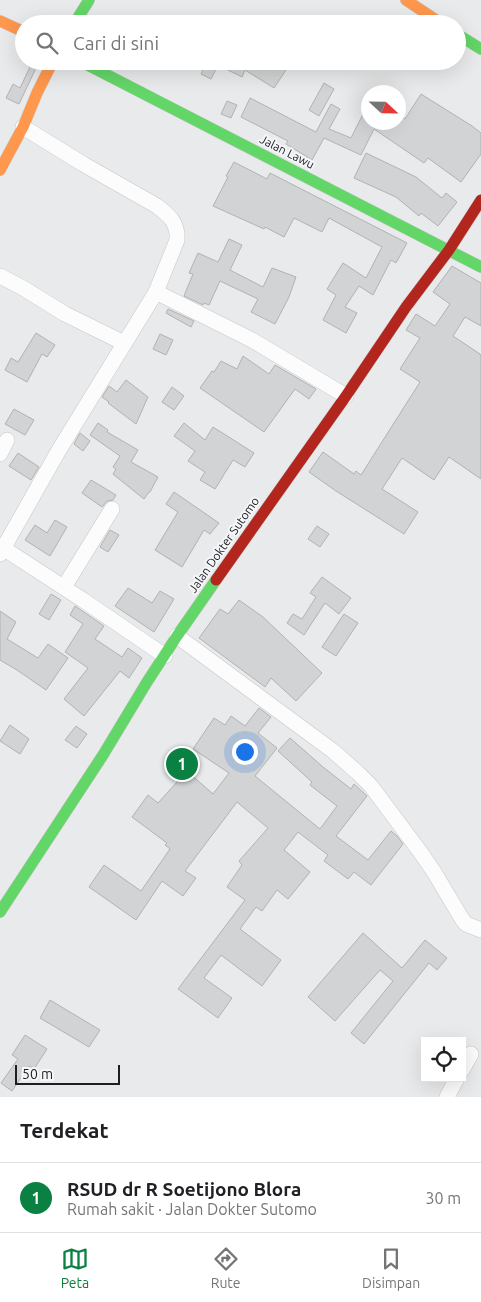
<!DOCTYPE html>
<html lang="id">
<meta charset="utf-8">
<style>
:root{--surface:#fff;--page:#f6f6f6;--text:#202124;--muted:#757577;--line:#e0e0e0;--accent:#0b8043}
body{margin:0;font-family:Ubuntu,sans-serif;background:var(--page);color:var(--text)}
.controls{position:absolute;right:15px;bottom:15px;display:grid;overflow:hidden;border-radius:0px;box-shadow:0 5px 20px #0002}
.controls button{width:45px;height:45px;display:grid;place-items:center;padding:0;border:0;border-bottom:1px solid var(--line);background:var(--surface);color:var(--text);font:25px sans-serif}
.compass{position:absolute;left:361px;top:85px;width:45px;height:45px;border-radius:50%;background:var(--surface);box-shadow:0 5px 20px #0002;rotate:112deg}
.scale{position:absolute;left:15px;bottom:12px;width:105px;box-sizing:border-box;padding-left:5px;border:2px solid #1e1f20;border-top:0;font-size:14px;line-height:18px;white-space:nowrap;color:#1e1f20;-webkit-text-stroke:4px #f5f6fa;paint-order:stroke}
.you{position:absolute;left:244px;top:751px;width:18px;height:18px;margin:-12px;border:4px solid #fff;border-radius:50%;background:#1a73e8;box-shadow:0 0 0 8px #1a73e833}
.badge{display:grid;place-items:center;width:32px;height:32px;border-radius:50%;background:var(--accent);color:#fff;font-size:16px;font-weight:700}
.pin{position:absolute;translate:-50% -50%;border:2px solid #fff;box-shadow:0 1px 5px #0006}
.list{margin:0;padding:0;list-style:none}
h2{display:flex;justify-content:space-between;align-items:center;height:65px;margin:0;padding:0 20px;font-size:21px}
h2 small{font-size:16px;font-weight:400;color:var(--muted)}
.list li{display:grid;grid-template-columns:32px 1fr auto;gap:15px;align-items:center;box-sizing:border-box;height:70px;padding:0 20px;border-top:1px solid var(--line)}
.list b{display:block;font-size:19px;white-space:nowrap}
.list p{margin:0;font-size:16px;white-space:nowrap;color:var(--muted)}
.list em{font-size:16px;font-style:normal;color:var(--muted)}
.icon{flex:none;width:28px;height:28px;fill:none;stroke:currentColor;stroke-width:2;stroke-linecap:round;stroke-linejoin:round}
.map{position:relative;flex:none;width:481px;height:1097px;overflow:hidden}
.search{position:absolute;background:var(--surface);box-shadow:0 5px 20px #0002;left:15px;right:15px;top:15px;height:55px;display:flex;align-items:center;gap:12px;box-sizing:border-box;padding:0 18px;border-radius:28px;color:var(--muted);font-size:19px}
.sheet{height:135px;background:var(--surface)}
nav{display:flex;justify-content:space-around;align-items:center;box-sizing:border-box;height:70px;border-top:1px solid var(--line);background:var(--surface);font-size:14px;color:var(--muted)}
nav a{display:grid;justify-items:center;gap:2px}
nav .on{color:var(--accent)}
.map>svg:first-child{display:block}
.building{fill:#d2d3d4;stroke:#b1b2b3}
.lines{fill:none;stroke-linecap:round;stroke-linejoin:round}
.street-casing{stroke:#c6c7c8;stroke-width:16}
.fast-casing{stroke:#c6c7c8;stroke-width:12}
.slow-casing{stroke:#c6c7c8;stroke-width:12}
.jam-casing{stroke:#c6c7c8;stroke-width:12}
.street{stroke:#fcfcfc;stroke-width:15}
.fast{stroke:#63d668;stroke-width:11}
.slow{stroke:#ff974d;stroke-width:11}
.jam{stroke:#b3261e;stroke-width:11}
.labels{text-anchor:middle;stroke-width:4;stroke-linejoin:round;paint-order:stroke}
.street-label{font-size:12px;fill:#1e1f20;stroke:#f5f6fa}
</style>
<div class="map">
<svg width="481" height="1097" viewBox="0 0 481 1097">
<rect width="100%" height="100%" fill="#e9eaeb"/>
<g class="building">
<polygon points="207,61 278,61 288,67 274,88 245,70 242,77 218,65 211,79 201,74"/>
<polygon points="31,65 36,68 19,104 6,98 13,84 20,88"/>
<polygon points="324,83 334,89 319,116 309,110"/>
<polygon points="421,94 472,126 481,133 481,154 461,182 428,158 424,163 374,129 361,155 324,138 312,160 286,144 288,141 241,117 250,98 316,132 331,104 340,109 329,129 351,138 368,104 368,122 398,122 401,116 405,119"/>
<polygon points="227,101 237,105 231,118 221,114"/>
<polygon points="366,153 416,177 442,198 446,193 457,202 438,226 421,213 419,216 396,197 354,178"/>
<polygon points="234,162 267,179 270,173 407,243 396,263 391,260 373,295 359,286 345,307 357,313 346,333 323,320 336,295 327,289 343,263 366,278 382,247 329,218 322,232 294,218 284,237 265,227 264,229 213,206 228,177 226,176"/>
<polygon points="229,239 242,245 230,270 263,287 272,268 296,277 289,297 275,324 251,312 258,299 220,281 209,305 204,303 203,305 184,296 193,274 189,273 198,253 218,262"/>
<polygon points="452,266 481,283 481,326 465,317 453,336 480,354 481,357 481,479 449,457 434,480 402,458 382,489 418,512 404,534 336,491 309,472 323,452 354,474 356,471 361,475 420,382 400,369 420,338 406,330 416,314 435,326 450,304 433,292"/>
<polygon points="168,309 194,321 191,327 166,313"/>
<polygon points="36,333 55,345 47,357 42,354 27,382 5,370 11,358 18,362"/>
<polygon points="160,334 173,340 166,355 153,349"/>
<polygon points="243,356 269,374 275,365 316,389 309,399 295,389 264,432 200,388 212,371 214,372 221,361 237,369"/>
<polygon points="126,380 148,397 136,424 108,403 109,402 102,397 109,386 117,392"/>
<polygon points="172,387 184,396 174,410 162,402"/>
<polygon points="14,409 34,420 25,435 5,424"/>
<polygon points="98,423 108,430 107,432 138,450 131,462 158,477 150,492 149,492 144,499 113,474 116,469 113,467 120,456 90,435"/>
<polygon points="184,423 205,440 213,427 254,453 245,467 233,460 215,489 200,480 205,472 188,461 195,451 174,436"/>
<polygon points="80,433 90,441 83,451 74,444"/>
<polygon points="18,453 39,467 31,480 9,466"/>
<polygon points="91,480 116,495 113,500 107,501 102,507 82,493"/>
<polygon points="174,492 219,523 210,534 204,530 182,567 155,550 178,512 166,504"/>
<polygon points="55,520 67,527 50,556 25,540 35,525 47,533"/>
<polygon points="317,526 329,534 320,547 308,539"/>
<polygon points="110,530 119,535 108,552 100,547"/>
<polygon points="322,577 351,598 339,614 325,603 304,635 287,623 293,614 302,619 316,597 310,593"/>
<polygon points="128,588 152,603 160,591 174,599 154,632 115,606"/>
<polygon points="51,594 61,600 49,620 39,614"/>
<polygon points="239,600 263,617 322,673 296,701 271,678 265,687 199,638 220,609 228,614"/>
<polygon points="75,606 104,626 95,639 122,657 128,648 142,658 129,678 120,671 84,716 64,699 88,668 65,652 83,624 70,615"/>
<polygon points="0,611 16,622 7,639 38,658 48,644 68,658 46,690 17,670 0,660"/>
<polygon points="344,614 358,623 336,656 322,647"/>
<polygon points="259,708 271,717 258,733 277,748 255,776 320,829 337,806 310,785 312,782 278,751 290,738 323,767 351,789 354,784 367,796 336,836 368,860 391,831 397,836 403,844 371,885 354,872 348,879 324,861 328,855 298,832 284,850 310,872 288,899 277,890 262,911 256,907 240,929 281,960 262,986 221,955 204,978 232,998 218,1018 178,989 245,900 227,887 242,865 239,861 268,828 237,802 185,871 196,878 183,896 162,881 136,920 89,887 104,865 141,891 170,849 165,845 167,843 132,817 148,795 158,803 187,771 213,794 229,773 193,749 214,718 225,725 231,716 245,726"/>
<polygon points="10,725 29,739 20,754 0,741"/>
<polygon points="76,726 87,734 77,748 65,740"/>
<polygon points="363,933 402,968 425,940 447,958 437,970 429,963 364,1044 351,1033 393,981 380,970 335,1021 308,997"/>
<polygon points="50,1000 100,1030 89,1047 40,1018"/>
<polygon points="25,1035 47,1049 34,1069 29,1066 12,1091 1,1083 18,1059 12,1055"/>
</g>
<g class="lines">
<defs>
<g id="street">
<path d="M23 127 83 164 157 206C170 216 178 223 177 240L156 292"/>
<polyline points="0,276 23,288 65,314 124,343"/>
<polyline points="0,454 7,440"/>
<polyline points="0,546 83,600 165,656"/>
<polyline points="0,554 59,450 156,292 252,340 346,396"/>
<polyline points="64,587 112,509"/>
<polyline points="177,636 333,751 358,773 371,786 421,853 434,872 462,919 466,924 481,930"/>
<polyline points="462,1070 471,1054"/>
<polyline points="447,1097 457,1078"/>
</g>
<g id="fast">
<polyline points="74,24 89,0"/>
<polyline points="457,34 481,49"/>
<polyline points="80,61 481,267"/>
<polyline points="0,912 103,755 147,682 177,636 216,580"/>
</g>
<g id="slow">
<polyline points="406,0 442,24"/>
<polyline points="0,21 24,32"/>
<polyline points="0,170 23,127 37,93 53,61"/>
</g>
<polyline id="jam" points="216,580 346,396 406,307 449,250 481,200"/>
</defs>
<use href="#street" class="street-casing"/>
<use href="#fast" class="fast-casing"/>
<use href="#slow" class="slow-casing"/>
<use href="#jam" class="jam-casing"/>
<use href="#street" class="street"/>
<use href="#fast" class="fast"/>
<use href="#slow" class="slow"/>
<use href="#jam" class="jam"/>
</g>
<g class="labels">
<g class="street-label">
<text transform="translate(287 152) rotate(27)" y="4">Jalan Lawu</text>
<text transform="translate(224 545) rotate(-55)" y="4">Jalan Dokter Sutomo</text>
</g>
</g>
</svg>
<div class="controls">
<button><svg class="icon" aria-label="locate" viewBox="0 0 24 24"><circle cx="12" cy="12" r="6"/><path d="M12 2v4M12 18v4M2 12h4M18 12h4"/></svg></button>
</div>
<svg class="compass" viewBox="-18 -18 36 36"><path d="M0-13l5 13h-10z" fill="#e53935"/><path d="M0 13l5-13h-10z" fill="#757577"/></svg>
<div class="scale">50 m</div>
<div class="you"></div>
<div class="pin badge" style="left:182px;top:764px">1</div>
<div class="search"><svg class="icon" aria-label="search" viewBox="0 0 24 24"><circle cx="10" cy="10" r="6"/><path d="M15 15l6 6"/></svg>Cari di sini</div>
</div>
<section class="sheet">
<h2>Terdekat<small></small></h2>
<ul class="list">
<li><span class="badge">1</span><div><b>RSUD dr R Soetijono Blora</b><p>Rumah sakit · Jalan Dokter Sutomo</p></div><em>30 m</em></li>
</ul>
</section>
<nav>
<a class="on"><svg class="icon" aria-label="map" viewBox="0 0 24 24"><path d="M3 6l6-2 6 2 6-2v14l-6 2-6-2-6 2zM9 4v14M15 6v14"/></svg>Peta</a>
<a><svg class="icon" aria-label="directions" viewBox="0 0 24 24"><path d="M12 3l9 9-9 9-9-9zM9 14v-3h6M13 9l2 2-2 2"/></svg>Rute</a>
<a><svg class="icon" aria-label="saved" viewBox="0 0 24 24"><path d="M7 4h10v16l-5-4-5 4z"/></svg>Disimpan</a>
</nav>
